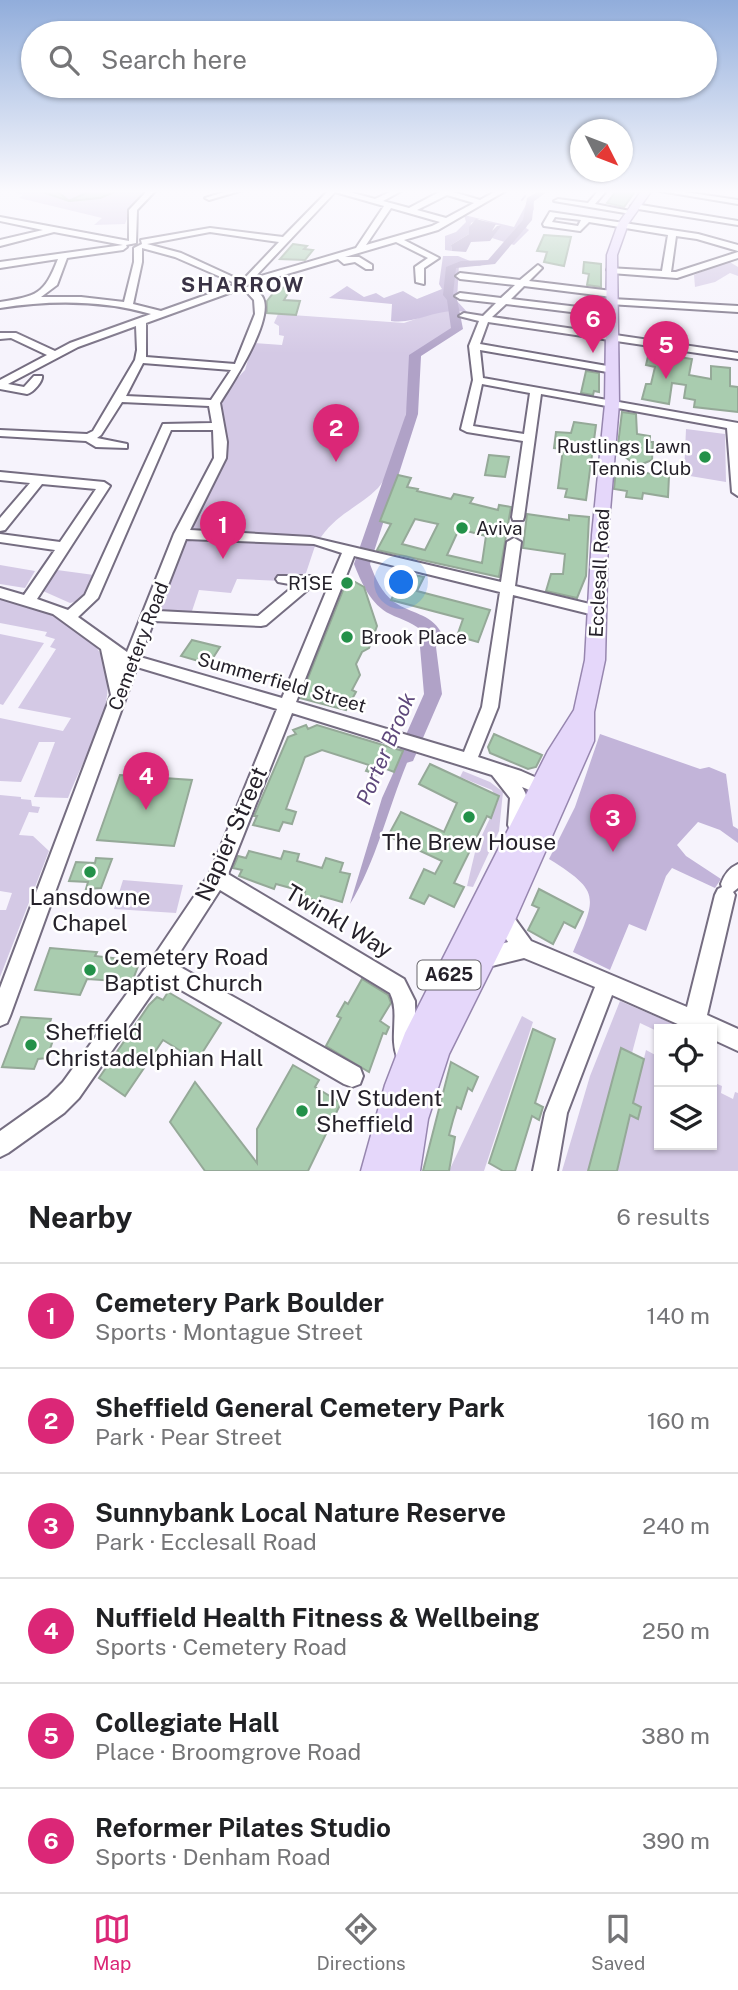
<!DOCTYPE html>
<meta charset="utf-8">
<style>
:root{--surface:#fff;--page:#f2f2f2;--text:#202124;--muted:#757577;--line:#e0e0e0;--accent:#db2777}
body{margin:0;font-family:"Public Sans",sans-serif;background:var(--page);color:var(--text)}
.controls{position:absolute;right:21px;bottom:21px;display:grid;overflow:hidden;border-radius:0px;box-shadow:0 2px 5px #0004}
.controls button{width:63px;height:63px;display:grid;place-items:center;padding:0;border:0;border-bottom:2px solid var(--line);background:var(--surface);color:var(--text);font:35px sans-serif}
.compass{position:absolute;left:570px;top:119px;width:63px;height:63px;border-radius:50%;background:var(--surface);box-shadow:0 2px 5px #0004;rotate:132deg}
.you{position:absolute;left:402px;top:583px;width:24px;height:24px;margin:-18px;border:5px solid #fff;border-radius:50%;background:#1a73e8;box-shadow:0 0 0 10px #1a73e833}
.badge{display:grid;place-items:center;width:46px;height:46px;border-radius:50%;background:var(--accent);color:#fff;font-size:23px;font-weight:700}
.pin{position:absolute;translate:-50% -58px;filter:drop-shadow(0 2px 4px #0008)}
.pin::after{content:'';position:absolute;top:37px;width:24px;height:21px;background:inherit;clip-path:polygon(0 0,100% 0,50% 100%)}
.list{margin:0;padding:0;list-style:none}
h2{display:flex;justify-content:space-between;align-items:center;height:91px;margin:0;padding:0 28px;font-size:30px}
h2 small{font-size:23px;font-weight:400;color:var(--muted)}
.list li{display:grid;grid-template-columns:46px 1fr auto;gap:21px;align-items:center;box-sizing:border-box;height:105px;padding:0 28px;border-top:2px solid var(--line)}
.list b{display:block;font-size:26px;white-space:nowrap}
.list p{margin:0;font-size:23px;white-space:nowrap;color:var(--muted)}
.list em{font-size:23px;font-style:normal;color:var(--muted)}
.icon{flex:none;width:38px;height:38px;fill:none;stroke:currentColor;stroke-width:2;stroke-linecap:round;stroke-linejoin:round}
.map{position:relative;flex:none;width:738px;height:1171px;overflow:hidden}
.search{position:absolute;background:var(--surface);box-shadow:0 2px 5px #0004;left:21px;right:21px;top:21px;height:77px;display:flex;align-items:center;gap:18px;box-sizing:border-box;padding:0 24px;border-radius:38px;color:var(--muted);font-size:26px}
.sheet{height:721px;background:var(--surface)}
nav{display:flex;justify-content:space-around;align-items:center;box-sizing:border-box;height:98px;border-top:2px solid var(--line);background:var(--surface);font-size:19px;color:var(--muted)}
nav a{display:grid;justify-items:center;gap:4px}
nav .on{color:var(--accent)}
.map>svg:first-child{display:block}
.green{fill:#d4c9e5}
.forest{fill:#c2b4d9}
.water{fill:#b0a2c7}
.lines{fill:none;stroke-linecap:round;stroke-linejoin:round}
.stream{stroke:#b0a2c7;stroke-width:2}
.river{fill:#b0a2c7;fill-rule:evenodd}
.building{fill:#a9ccaf;stroke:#95a998;stroke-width:2;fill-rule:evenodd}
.minor-casing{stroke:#756d81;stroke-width:4}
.major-casing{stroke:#9786af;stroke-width:3}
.minor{fill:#fff;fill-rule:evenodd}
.major{fill:#e5d7fa;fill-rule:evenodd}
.poi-dot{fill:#239149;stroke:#fff;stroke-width:2.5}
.labels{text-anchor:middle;stroke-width:5;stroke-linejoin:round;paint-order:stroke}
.shield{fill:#fff;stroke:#66646a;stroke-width:2}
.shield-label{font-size:18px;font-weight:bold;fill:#25212a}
.poi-label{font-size:19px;fill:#25212a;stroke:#fff;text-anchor:end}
.street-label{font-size:19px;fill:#25212a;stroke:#fff}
.far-district-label{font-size:21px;font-weight:bold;letter-spacing:2px;fill:#3a3345;stroke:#fff}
.water-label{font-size:21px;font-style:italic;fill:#5e487b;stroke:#fff}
.near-street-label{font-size:23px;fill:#25212a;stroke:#fff}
.near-poi-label{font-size:23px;fill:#25212a;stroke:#fff;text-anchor:start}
</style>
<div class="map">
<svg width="738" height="1171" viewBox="0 0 738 1171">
<rect width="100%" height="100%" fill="#f6f3fc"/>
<g class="green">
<polygon points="7,190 150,190 130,210 125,224 94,225 102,218 19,198 23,195"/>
<polygon points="728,261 738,267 738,276 730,273 715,282 695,287 694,275"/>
<path d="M459 310 460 324 455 330 415 355C412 387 400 465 378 488 359 507 338 513 321 537L185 532 226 457 228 442 221 406 229 387 245 370 253 343 282 345 284 336 279 335V326L274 323 278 314 404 323 439 311Z"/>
<polygon points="686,429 725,434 726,482 684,475"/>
<polygon points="183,536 316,543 303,582 237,579 231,593 199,590 190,617 152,614"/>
<polygon points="0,565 35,571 25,588 0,584"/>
<polygon points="57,570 94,575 83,600 70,603 43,591"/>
<path d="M0 598C55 612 119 632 106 702 102 726 78 772 68 798L34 797 55 742H39L21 782 0 781V718L63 731 71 718 18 708 56 649 50 647 55 639 45 636 47 632 0 623Z"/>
<polygon points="0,634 44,643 3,705 0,704"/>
<polygon points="463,771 490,782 503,792 499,831 473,887 467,886 476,848 498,801 492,790 460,777"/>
<polygon points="0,795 21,797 21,799 31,800 32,806 40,807 38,813 29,812 19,835 33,836 49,851 0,977 0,910 6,910 12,893 0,891"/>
<polygon points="123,880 183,885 176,913 114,909"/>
<polygon points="620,1001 685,1029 659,1032 640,1023 632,1053 621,1049 588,1171 562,1171 590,1076"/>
<polygon points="522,1016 533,1022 484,1171 449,1171"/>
<polygon points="646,1050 659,1057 659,1145 712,1145 712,1082 722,1086 721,1093 733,1099 735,1092 738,1093 738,1171 617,1171 630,1115 638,1119 641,1108 633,1103"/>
</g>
<g class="forest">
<polygon points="543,190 548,190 533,202 534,209 526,228 529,230 514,245 492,238 500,226 479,219 471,223 469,234 451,245 452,251 445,250 445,236 456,232 466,222 464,215 514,227 529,199"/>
<path d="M443 256H458L482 266 459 264 457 301 468 313C440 305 418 325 391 321L392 304 329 298 347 286 364 297 376 293 384 298 403 291 417 299 442 289 439 284Z"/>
<path d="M600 734 700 769 709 767 726 774 733 826 738 829V843L720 830 698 822 677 845 686 856 721 879 715 888 672 868 666 876 646 931 629 924 610 970 573 952C596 897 602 892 549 859L575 807Z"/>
</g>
<g class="water">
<polygon points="476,219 496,224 492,231 497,226 501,226 490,241 471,242 466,252 452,251 451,245 469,234 469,227"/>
<path d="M405 747 413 749C390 799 378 859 350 904L382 798Z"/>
</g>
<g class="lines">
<g class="stream">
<polyline points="530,191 533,190"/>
<polyline points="522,200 525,196"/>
</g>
<path class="river" d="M541 190H550L534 201 532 220 495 264 456 268 453 294 457 299 463 329 421 356 418 414 370 564C375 578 382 593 394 602 411 614 430 613 441 632L436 647 442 694 413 761 406 763 399 761 397 755 424 694 420 647 424 633C415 623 402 620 390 614 371 605 361 582 354 564L406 414 409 355 451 328 447 300 443 295 446 267 461 261 488 260 523 220 527 198Z"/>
</g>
<g class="building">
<polygon points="37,190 56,190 69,201 92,190 119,190 100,198 69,201"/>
<polygon points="617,190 636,190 624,207 607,203"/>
<polygon points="544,235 571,237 564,266 544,262 547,252 537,251"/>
<polygon points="293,244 307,246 304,249 313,250 305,260 280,259"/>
<polygon points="584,262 601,264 601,287 587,285 589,274 583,273"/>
<polygon points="278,287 291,288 284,300 300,301 296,315 267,313 267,301"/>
<polygon points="649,352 692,359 689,375 711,379 711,366 730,368 730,386 738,387 738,412 694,407 695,400 684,398 686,385 672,383 669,404 642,399 646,384 651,384 655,367 646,365"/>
<polygon points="586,371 599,373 599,392 594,391 593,395 581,393"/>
<polygon points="622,412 636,414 637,434 650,436 650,442 653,442 652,460 637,466 624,456 625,446 618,445"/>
<polygon points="574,422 596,425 586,500 565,497 567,489 558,488 563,449 554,448 556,432 571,433"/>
<polygon points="489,455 509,457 505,477 485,475"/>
<polygon points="616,469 669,476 668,497 643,493 642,499 626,497 627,491 614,489"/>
<path d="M398 475 411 478 407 487 418 489 417 491 451 499 454 494 473 498 470 503 498 510 499 505 511 507 499 577 377 550 391 524 380 521ZM415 519 438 524 425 550 402 544ZM459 529 486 536 482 563 447 555Z"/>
<polygon points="527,514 569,520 569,515 589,517 586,576 577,598 546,591 551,574 563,574 565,554 523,548"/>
<polygon points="405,573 424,577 417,591 490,610 478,642 457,636 463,619 391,600"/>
<polygon points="348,578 364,587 377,626 369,648 362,652 356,664 360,675 352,690 356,692 346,710 300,698"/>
<polygon points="192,640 220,647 209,664 181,656"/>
<polygon points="306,725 308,729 317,725 403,751 394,772 384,768 381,776 366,771 369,765 322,750 305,757 286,809 296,812 292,824 283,822 279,831 253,825 257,816 254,816 288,737 296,734 293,730"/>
<polygon points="494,734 542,755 536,767 528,769 490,753 488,747"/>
<polygon points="430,764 499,796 491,818 487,816 454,883 464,887 454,907 429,895 424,904 410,898 424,869 435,874 442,861 388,836 401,812 444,832 457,803 419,784"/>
<polygon points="120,775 192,780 174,846 97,840"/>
<polygon points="249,851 281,859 284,851 299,854 297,861 322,868 326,858 343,863 340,872 350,874 342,902 321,896 319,901 303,897 305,892 276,884 274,889 239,876 242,870 233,868 238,856 246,858"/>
<polygon points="96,858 112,859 101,888 86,889 88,882 69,881 76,862 95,863"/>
<polygon points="539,889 583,912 575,928 564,922 553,944 528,930 539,908 532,905"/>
<polygon points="50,948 97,952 95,956 140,961 132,982 87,979 80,995 35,990"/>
<polygon points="362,979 388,995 391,1003 380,1021 389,1027 386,1034 383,1033 369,1072 326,1046 341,1018 337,1016 345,1002 348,1004"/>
<polygon points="168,992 221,1023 197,1061 163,1040 125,1096 99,1078 149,1005 157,997 163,1000"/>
<polygon points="21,1017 51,1019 48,1030 56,1031 47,1058 38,1059 34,1069 2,1067"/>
<polygon points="533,1029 555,1039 535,1103 543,1107 539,1120 532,1116 515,1171 503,1171 489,1163"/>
<polygon points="621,1048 644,1059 633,1103 641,1107 638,1119 630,1115 617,1171 588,1171"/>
<polygon points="451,1062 478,1077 472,1091 468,1088 461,1109 457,1107 453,1120 449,1135 455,1137 449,1171 423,1171"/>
<polygon points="293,1065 319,1080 315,1087 341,1103 308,1171 205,1171 170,1122 195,1082 257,1163 257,1129"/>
</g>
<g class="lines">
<defs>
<g id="minor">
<path d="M148 190H156L137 210 136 243 126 245 127 247 123 250 67 258 57 285 41 297H81L124 302 134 262V248L142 244 141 240 210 228 283 237 329 190H342L375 199 394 190H403L383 201 409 208 443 190H455L453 192 480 200 498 190H507L438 230 404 240 439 258 424 268V284L416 282 415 267 428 258 396 242 345 257H359L372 265V269H366L355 262 344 264 338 259 250 285 242 282 238 285 242 287 240 289 146 323V357L235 364 255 314 254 300 243 288 251 286C255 289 261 294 263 298 274 320 232 384 220 403L227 442 226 458 190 530 310 537 501 582 507 542 514 538 521 542 515 586 598 606 605 611 598 616 513 595 498 707 478 757 521 771 555 786 558 791 555 796 549 798 522 787C530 798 529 818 523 831L517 833 511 831 508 825 510 798 492 775 292 713 228 874 404 979 415 1001 416 1049 413 1057 405 1060 397 1057C389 1036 400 1013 390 993L220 890 173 963 360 1068 363 1076 360 1084 352 1087 344 1084 162 979 79 1098 64 1113 8 1153 0 1157V1131L48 1097 63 1082 152 959 210 873 277 709 137 667 10 1016 7 1023 0 1026V988L111 695 101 649 53 614 0 598V588L24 595 55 550 0 542V534L60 542 96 489 42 484 5 530 0 531V518L30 483 0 480V472L104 482 110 486 37 599 68 610 85 595 163 424 212 423 209 406 122 402 101 435 97 438 127 444V448L96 447 86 441 0 436V430L87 434 93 431 135 360 137 350 136 326 78 347 8 384 24 387 34 376H42C43 381 33 393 27 394L0 389V380L47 355 11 338 0 339V333H16L55 351 70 343 151 314C102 300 51 300 0 308V302C37 296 44 295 58 259L0 268V262L123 245 54 232 0 246V240L43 230 0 221V217L129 241V210ZM335 192 384 206 356 248 254 278ZM447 195 474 203 446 218 417 210ZM391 208 440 222 432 226 366 245ZM210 232 279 242 242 281 181 253 147 244ZM142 248 175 257 237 284 161 311 133 304 142 262ZM143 363 231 370 211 400 126 396ZM171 430H213L214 458 174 534 127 652 78 617 98 598ZM186 539 314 544 342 553 330 581 309 576H278L276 579 278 582 295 585 258 616 158 611ZM354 556 500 592 482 707 464 752 296 702ZM311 587H328L282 698 140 657 154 621 261 626 266 625Z"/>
<polygon points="231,190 243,190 209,200 205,198"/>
<polygon points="599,190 607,190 595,204 635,212 631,214 554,201 558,199 588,203"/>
<polygon points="654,190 671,190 738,200 738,204"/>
<polygon points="635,204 738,221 738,225 632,208 631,206"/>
<path d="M550 212 698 234 738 245V251L697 239 676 236 671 272H676L738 252V258L677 278 611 273 607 270 608 268 662 271 668 235 589 222 580 231 544 226 543 224ZM555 217 581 220 578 226 552 222Z"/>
<path d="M538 265 542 268 529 281 612 291 617 294 612 297 524 286 511 299 612 311 617 314 612 317 506 304 492 317 738 353V359L488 322 480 344 613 367 618 370 613 373 480 350 483 378 738 423V496L732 492 727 428 541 394 524 517 523 520H513L512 517 523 441 467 432 461 429 473 380 469 346 479 321 459 316 464 313 483 316 496 303 460 299 455 296 460 293 501 298 515 285 460 279 456 276 460 273 520 280ZM482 384 530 393 524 434 473 426Z"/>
<polygon points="612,299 738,306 738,312 609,304 607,302"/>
<path d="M738 864V888L733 892 735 895 707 1015 738 1029V1051L712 1039V1029H689L612 995 567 1113 557 1171H533L545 1113 595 987 524 958 484 968 477 965 474 958 477 951 508 942 493 919 496 912 503 910 510 912 531 941 687 1007 715 895 718 889 722 887 721 884C724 875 729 868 738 864Z"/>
</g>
<polygon id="major" points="642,190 652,190 628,224 617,255 619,404 608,535 605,660 594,712 594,741 512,927 449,1054 428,1119 420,1171 361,1171 385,1085 405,1033 548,751 574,710 585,660 592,535 605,404 607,255 618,224"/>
</defs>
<use href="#minor" class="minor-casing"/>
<use href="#major" class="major-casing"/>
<use href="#minor" class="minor"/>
<use href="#major" class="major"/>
</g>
<linearGradient id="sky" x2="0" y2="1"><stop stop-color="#91addb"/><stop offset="0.54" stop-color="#fbfafe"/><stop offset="1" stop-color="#fbfafe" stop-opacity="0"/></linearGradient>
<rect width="738" height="354" fill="url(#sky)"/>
<g class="poi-dot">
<circle cx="705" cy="457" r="7"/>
<circle cx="462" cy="528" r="7"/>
<circle cx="347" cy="583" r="7"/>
<circle cx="347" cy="637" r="7"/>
<circle cx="469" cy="817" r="7"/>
<circle cx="90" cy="872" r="7"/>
<circle cx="90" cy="970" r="7"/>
<circle cx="31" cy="1045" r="7"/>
<circle cx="302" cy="1111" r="7"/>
</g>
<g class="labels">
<rect class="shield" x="417.5" y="960.5" width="63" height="29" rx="5"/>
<g class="shield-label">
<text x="449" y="981">A625</text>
</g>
<g class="poi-label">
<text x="691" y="453">Rustlings Lawn<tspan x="691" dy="22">Tennis Club</tspan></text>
<text x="476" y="535" text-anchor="start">Aviva</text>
<text x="333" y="590">R1SE</text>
<text x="361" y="644" text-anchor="start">Brook Place</text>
</g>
<g class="street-label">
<text transform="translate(599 573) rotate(-87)" y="7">Ecclesall Road</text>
<text transform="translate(138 646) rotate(-69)" y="7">Cemetery Road</text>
<text transform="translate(282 682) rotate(16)" y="7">Summerfield Street</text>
</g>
<g class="far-district-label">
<text x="243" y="292">SHARROW</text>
</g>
<g class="water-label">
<text transform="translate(386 749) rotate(-67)" y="7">Porter Brook</text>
</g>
<g class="near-street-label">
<text transform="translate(231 834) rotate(-66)" y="8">Napier Street</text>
<text transform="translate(339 921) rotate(31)" y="8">Twinkl Way</text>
</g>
<g class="near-poi-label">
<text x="469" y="850" text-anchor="middle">The Brew House</text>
<text x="90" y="905" text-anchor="middle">Lansdowne<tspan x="90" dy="26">Chapel</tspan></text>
<text x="104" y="965">Cemetery Road<tspan x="104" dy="26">Baptist Church</tspan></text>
<text x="45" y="1040">Sheffield<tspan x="45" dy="26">Christadelphian Hall</tspan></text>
<text x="316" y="1106">LIV Student<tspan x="316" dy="26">Sheffield</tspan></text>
</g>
</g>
</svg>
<div class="controls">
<button><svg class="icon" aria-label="locate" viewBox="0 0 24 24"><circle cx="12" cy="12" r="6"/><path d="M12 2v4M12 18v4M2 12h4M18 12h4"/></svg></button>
<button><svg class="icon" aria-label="layers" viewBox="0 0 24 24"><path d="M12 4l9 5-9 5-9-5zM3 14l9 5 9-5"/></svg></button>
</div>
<svg class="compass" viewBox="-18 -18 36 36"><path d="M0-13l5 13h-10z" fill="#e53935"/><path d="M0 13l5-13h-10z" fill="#757577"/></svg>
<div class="you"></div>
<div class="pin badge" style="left:223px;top:559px">1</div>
<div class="pin badge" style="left:336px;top:462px">2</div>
<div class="pin badge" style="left:613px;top:852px">3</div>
<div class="pin badge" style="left:146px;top:810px">4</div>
<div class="pin badge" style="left:666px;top:379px">5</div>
<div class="pin badge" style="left:593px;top:353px">6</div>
<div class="search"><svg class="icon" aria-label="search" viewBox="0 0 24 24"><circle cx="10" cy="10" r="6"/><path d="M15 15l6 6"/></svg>Search here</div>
</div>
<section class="sheet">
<h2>Nearby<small>6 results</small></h2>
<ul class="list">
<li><span class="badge">1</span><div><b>Cemetery Park Boulder</b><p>Sports · Montague Street</p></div><em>140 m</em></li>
<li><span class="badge">2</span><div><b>Sheffield General Cemetery Park</b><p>Park · Pear Street</p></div><em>160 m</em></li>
<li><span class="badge">3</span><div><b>Sunnybank Local Nature Reserve</b><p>Park · Ecclesall Road</p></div><em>240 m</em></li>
<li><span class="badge">4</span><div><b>Nuffield Health Fitness &amp; Wellbeing</b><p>Sports · Cemetery Road</p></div><em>250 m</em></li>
<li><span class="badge">5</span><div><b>Collegiate Hall</b><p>Place · Broomgrove Road</p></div><em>380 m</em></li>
<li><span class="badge">6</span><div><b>Reformer Pilates Studio</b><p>Sports · Denham Road</p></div><em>390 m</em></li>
</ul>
</section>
<nav>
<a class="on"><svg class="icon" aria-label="map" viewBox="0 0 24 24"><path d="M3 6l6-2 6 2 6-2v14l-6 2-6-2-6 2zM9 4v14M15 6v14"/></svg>Map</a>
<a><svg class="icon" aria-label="directions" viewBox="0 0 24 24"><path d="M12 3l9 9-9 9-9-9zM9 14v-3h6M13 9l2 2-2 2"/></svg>Directions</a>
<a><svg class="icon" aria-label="saved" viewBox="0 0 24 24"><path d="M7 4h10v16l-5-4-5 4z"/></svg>Saved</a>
</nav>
